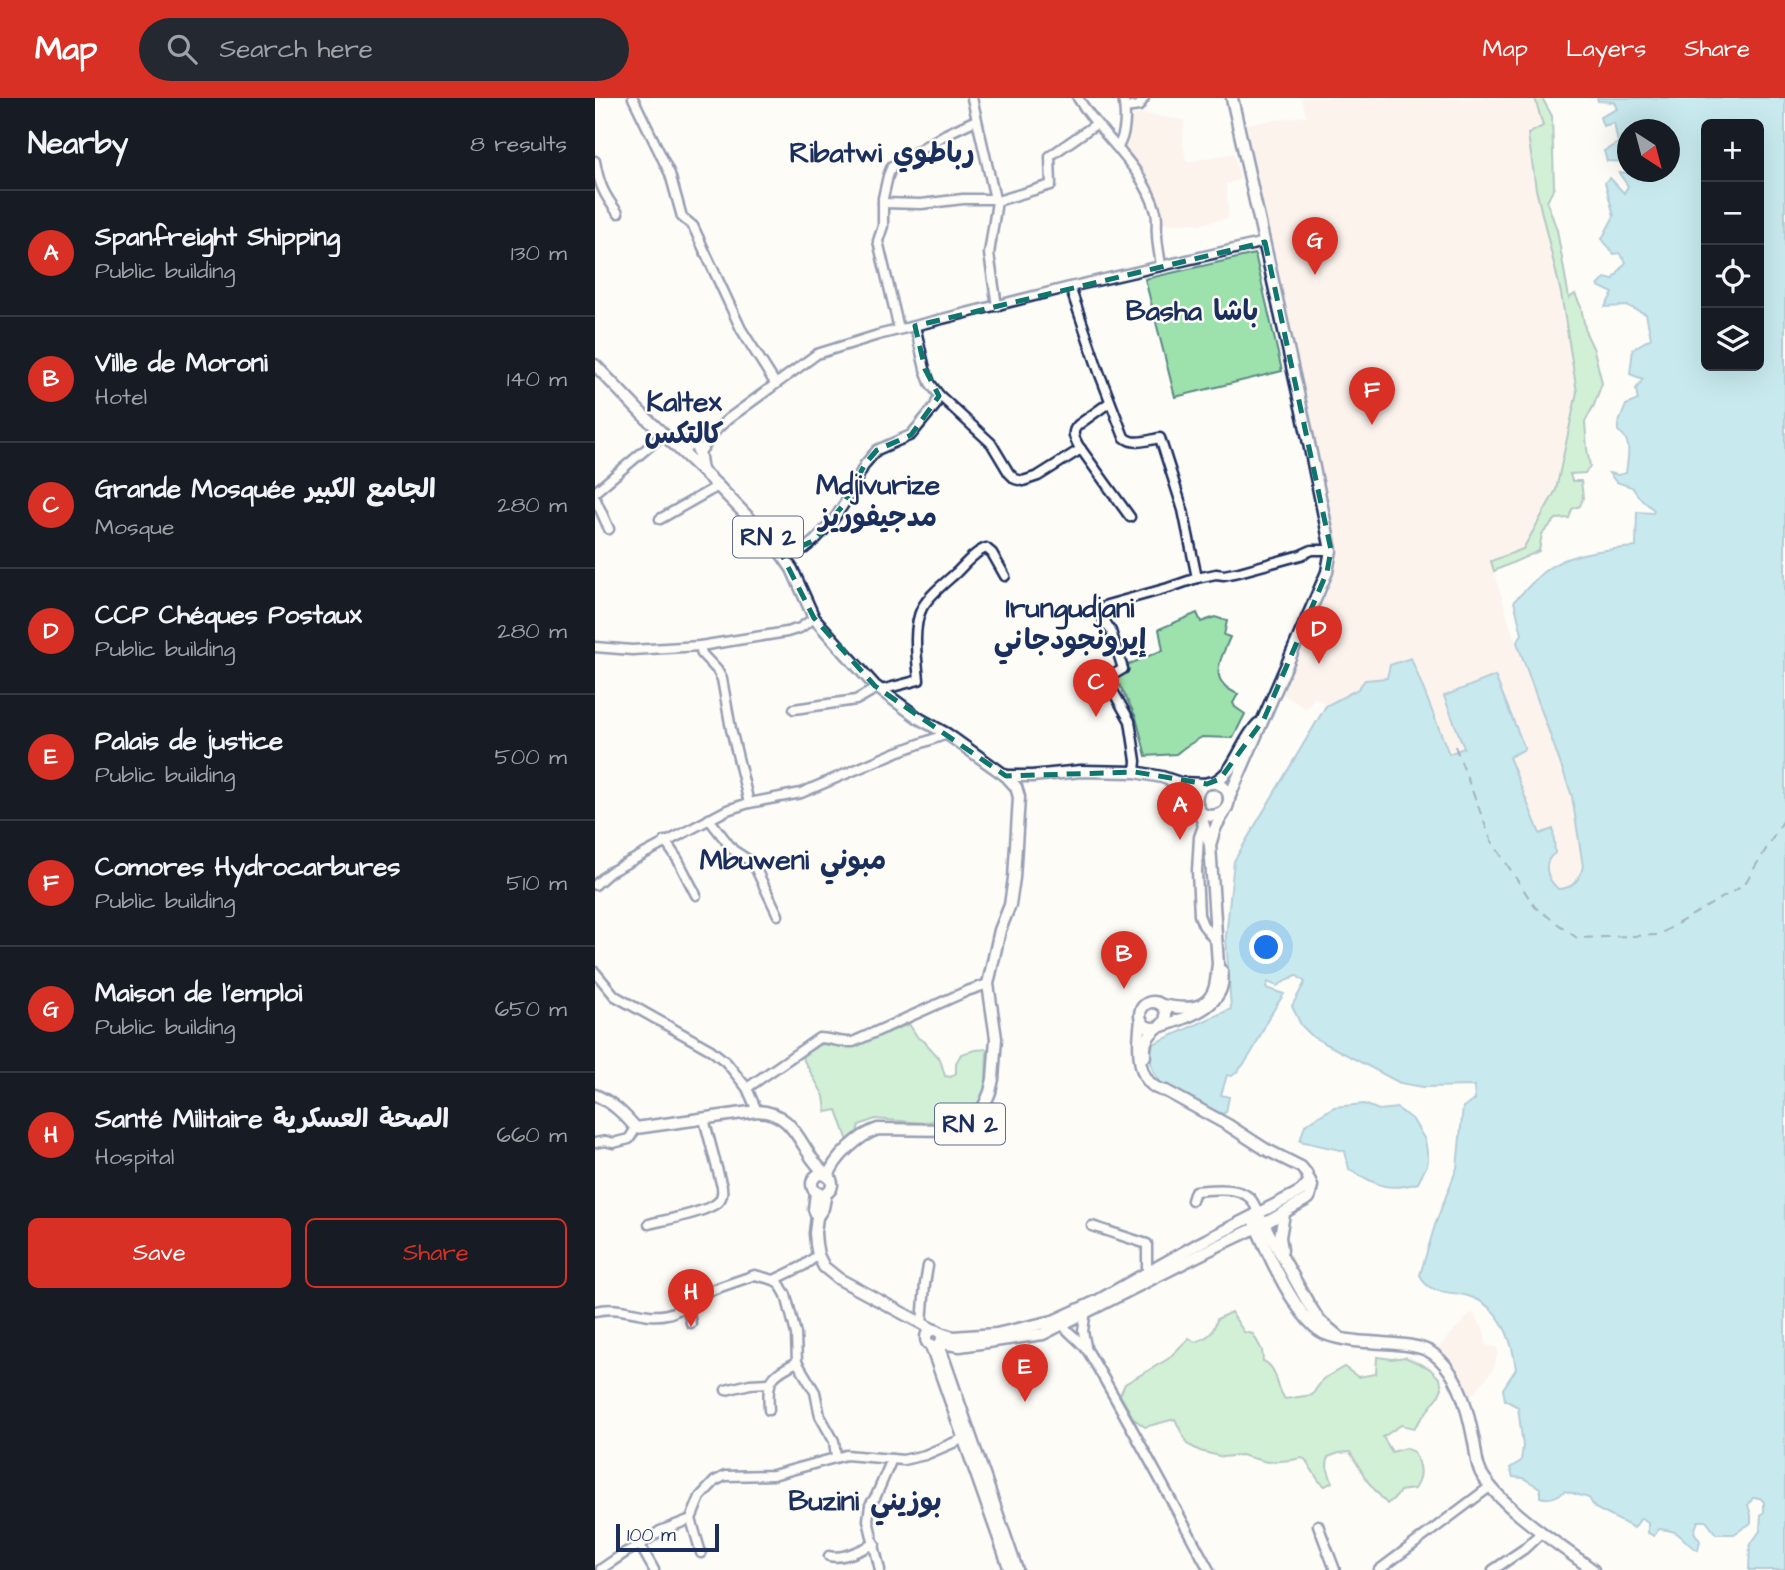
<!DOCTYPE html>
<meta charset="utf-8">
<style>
:root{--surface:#171b24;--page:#242831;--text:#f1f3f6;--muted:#9ea1a6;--line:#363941;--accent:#d93025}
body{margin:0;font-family:"Architects Daughter","Playpen Sans Arabic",sans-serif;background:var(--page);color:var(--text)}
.controls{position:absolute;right:21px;top:21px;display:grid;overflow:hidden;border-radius:10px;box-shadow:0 7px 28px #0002}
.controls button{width:63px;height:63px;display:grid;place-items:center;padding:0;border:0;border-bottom:2px solid var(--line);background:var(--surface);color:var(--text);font:35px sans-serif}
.compass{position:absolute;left:1022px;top:21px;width:63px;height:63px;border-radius:50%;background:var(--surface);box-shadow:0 7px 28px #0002;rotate:144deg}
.scale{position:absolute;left:21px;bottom:18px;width:103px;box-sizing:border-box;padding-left:7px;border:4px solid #1b2f5e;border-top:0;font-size:19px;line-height:24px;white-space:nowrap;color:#1b2f5e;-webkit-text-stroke:5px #fdfcf7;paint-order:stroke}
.you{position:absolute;left:672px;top:850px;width:24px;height:24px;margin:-18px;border:5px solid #fff;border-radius:50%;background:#1a73e8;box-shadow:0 0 0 10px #1a73e833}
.badge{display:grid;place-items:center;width:46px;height:46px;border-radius:50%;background:var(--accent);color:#fff;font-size:23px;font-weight:700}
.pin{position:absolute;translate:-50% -58px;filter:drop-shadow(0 2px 4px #0008)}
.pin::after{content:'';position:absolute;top:37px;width:24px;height:21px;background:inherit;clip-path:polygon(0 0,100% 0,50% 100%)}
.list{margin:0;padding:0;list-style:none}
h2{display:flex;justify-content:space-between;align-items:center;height:91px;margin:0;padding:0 28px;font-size:30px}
h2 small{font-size:23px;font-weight:400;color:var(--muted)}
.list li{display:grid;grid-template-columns:46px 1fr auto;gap:21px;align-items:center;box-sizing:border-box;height:126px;padding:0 28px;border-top:2px solid var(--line)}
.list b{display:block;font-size:26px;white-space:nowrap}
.list p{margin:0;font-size:23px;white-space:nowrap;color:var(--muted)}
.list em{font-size:23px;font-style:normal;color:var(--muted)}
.actions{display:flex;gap:14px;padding:21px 28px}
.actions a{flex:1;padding:16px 0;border:2px solid var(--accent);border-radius:10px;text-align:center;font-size:24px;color:var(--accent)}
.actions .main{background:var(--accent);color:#fff}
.icon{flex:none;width:38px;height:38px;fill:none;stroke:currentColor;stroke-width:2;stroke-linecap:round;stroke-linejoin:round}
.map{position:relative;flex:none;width:1190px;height:1472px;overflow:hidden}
header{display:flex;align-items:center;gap:42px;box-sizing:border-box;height:98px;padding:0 35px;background:var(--accent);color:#fff}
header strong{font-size:33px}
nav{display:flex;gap:38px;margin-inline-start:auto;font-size:24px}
.search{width:490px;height:63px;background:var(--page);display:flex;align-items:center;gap:18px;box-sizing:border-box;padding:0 24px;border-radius:38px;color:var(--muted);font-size:26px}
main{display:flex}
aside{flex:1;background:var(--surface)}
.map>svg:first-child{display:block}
.built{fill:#fae8e0}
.green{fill:#9de2ad;stroke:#5c8886;stroke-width:2}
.water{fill:#87d5e4;stroke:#5c93ae;stroke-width:2;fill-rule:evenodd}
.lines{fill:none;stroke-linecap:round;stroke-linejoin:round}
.ferry{stroke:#365880;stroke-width:2;stroke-dasharray:9 7;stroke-linecap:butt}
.minor-casing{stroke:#1b2f5e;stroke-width:13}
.major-casing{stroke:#1b2f5e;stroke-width:15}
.minor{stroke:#fdfcf7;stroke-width:8}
.major{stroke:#fdfcf7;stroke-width:10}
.marked{fill:none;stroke:#0f766e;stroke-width:5;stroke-dasharray:14 9;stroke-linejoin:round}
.labels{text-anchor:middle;stroke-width:5;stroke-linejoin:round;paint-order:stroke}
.shield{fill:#fdfcf7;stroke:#5f6c8c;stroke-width:2}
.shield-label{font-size:24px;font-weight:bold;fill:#1b2f5e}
.neighbourhood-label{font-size:28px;font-weight:bold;fill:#1b2f5e;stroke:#fdfcf7}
</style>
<header>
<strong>Map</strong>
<div class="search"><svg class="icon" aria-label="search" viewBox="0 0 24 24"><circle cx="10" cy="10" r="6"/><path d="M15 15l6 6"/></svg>Search here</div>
<nav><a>Map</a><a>Layers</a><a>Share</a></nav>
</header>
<main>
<aside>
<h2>Nearby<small>8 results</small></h2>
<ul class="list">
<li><span class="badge">A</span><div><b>Spanfreight Shipping</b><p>Public building</p></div><em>130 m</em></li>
<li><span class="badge">B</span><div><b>Ville de Moroni</b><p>Hotel</p></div><em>140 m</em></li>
<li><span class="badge">C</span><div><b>Grande Mosquée الجامع الكبير</b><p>Mosque</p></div><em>280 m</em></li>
<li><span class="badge">D</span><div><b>CCP Chéques Postaux</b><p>Public building</p></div><em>280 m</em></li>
<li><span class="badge">E</span><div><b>Palais de justice</b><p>Public building</p></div><em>500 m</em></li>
<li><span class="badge">F</span><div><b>Comores Hydrocarbures</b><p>Public building</p></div><em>510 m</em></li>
<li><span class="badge">G</span><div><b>Maison de l'emploi</b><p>Public building</p></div><em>650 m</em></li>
<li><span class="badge">H</span><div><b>Santé Militaire الصحة العسكرية</b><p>Hospital</p></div><em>660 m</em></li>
</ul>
<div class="actions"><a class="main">Save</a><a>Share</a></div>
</aside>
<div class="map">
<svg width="1190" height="1472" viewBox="0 0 1190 1472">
<rect width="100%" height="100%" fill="#fdfcf7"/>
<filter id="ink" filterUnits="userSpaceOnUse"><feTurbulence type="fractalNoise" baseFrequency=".0143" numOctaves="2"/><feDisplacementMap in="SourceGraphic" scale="14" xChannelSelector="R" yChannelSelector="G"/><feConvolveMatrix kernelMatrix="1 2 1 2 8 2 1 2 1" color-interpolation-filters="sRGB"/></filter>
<g filter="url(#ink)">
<g class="built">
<polygon points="706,0 940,0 948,29 933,36 941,91 966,195 982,294 961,392 928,451 896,463 915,528 977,698 988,768 986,778 978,787 970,791 963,791 956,785 951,768 955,759 957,731 945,737 914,658 930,650 869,650 853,657 792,580 770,582 763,591 731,608 720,599 711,611 686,595 738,479 742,464 742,451 651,26 712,18"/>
<polygon points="548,16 589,22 588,46 591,64 639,55 645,81 631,86 634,120 605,126 599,125 566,126 565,115 559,92 549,76 530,52 535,32 535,18"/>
<polygon points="876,1215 879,1216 889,1233 891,1247 902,1250 903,1252 899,1270 881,1293 873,1300 840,1253"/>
</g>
<g class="green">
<polygon points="940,0 947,0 957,18 959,89 952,104 962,132 974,200 980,196 986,209 991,235 999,252 1007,285 999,307 990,324 992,351 995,368 990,375 975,376 977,383 986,383 988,400 985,408 977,411 974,420 961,421 947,436 944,453 899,473 896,463 928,451 961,392 982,294 966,195 941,91 933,36 948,28"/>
<polygon points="660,156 687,273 580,299 550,181"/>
<path d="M602 515 606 524 620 519 632 523 629 537 635 539C625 563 612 583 643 596L638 605 640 609 650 616 638 640 607 639 590 649 581 656 551 658 541 619 521 580 532 575 530 568 568 552 564 531Z"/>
<polygon points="314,926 323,940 329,943 345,961 350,978 356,979 361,975 361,965 366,956 380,952 392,951 391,982 392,993 383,1017 359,1029 351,1027 343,1021 330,1025 280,1021 264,1027 260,1043 254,1046 242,1012 231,1014 229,998 207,959 210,955 227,946 246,949 264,946"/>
<path d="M636 1214 649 1234 658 1236 667 1252 668 1263C683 1269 680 1288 690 1301L717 1297 728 1281 749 1269 763 1279 781 1276 782 1259 797 1261 810 1259 834 1270 845 1281 847 1290 843 1299 819 1330 806 1327 788 1339 797 1354 810 1350 819 1354C825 1367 828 1379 819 1391L805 1393 801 1399 792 1406 773 1384 755 1354 744 1355 733 1359 732 1369 737 1384 730 1388 724 1383 710 1361 706 1360 697 1362 672 1364 646 1357 628 1359 605 1353 592 1346 580 1321 550 1329 539 1321 525 1297 530 1286 573 1261 594 1240 600 1244C615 1239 618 1235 622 1221Z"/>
</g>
<g class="water">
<path d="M1002 0H1190V1472H1154L1155 1447 1165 1433 1166 1417 1169 1414V1404L1165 1400H1158L1153 1407 1156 1417V1425L1139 1436H1121L1111 1423H1103L1099 1434 1105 1443 1103 1452C1093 1448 1091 1442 1083 1436 1078 1432 1070 1432 1064 1431L1059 1438 1053 1435V1424L1046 1420 1039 1430 1000 1410 994 1400 970 1393C961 1399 955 1402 945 1399V1390L928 1380 918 1379 915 1370 926 1363 928 1348 923 1309 910 1302 908 1291 921 1271C917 1240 906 1208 873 1198 860 1194 841 1196 831 1186 828 1184 827 1180 825 1177L841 1124 862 1070 868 1009 880 1002 879 988 828 989 805 985 718 939 706 927 697 908 710 884 701 877 682 888 673 884 671 890 689 896C683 905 676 915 671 925 663 943 653 966 637 978L632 977 626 997 634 999 631 1014 627 1016 612 1009 605 1011C580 997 546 981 558 946L636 911 631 839 639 763 731 608 763 591 770 582 792 580 795 567 816 560 854 656 869 650 849 598 900 578 930 651 914 659 945 736 958 731 960 755C946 765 952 781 963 791 978 791 985 782 988 768L977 698 922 544 927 536 919 503C928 495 935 487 943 479 968 454 1008 452 1041 449L1042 414 1058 415 1059 412 1044 399 1037 389 1021 384 1014 375 1023 377 1031 375C1033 359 1038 342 1023 333V327L1031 307 1043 302 1041 291 1048 281 1035 276 1038 251 1056 240 1051 216 1033 208 1010 209 1018 195 1003 188 1010 180 1018 182 1031 164 1024 155 1019 156 1007 141 1019 118 1010 84 1015 80 1029 95 1033 88 1024 75 1074 74V32H1032V64L1012 63 1009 53 1023 45 1019 25 1008 28 1005 19 1022 11 1019 4 1003 3ZM1111 26H1164V268H1111Z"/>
<path d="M769 1006 784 1012 802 1010 818 1022 830 1042 833 1060 832 1067 823 1085C791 1094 782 1087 754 1071L750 1053 705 1043 710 1027 739 1009Z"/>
</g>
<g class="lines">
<polyline class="ferry" points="860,648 896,742 940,809 982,840 1063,837 1149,787 1190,720"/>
<defs>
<g id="minor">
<polyline points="38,0 75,76 87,119 98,128 146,231 180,285"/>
<polyline points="377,0 400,101 402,103 394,156 402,208"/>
<path d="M483 0C507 39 548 68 561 114 563 120 561 129 562 136 562 147 565 158 566 168"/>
<polyline points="530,10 544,8 549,0"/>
<path d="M523 49C531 35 531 16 528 0"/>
<path d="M0 63C4 86 9 97 23 115"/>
<polyline points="402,103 456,87 455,58 501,26"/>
<polyline points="288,105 326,106 368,101 400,101"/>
<path d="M475 189 504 274 529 339C538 348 553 342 565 340L588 412 602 480"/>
<polyline points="320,228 330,271 335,285 344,297 396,345 414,375 420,381 428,383 443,378 486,351"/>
<polyline points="304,231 283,143 288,128 288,100 293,78 297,68 351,36 381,22"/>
<path d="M515 304 483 327C476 334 479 339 483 347L535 419"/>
<polyline points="88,354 98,345 119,333"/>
<polyline points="103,357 122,331 133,321 222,256 283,237 475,189 670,144"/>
<polyline points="0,394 69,336"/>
<polyline points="0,400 14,431"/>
<polyline points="65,421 123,388"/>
<polyline points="187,457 199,452 209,451 220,442 237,424 249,406 270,366 282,352 316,337 340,308 344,297"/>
<polyline points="105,548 107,556 122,572 127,581 136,631 154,705"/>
<polyline points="0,549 37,552 105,548 192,534 205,530 219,520"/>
<path d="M286 592 324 582C322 561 317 530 327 510 335 496 350 485 362 474 370 466 380 454 391 450L397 455 410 478"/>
<polyline points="199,611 261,602 282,590"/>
<polyline points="540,674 541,663 535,623 511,581 528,571 516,533 504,514 512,507 573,490 602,480 621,476 629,477 644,474 706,457 717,452 736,452"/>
<polyline points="114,721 138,752 158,765 183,817"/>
<polyline points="609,725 604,739 602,773 604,817 608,827 621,844"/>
<polyline points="70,743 83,762 101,797"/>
<polyline points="0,787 15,774 132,712 154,705 206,695 302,654 352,636"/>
<polyline points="0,874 20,898 116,952 131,964 152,990 162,1013"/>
<path d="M152 990 224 940C235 940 245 945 258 944L372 893 393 886"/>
<polyline points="0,1045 10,1043 18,1045 34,1041 41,1030"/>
<path d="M597 1102 600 1093C616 1092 642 1088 655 1100 659 1104 661 1110 663 1115"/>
<path d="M54 1126C70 1122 113 1114 123 1104 127 1100 128 1095 127 1089L109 1021"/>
<polyline points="497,1128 552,1146 552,1174 554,1179"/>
<polyline points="179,1182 184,1185 191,1197 201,1236 202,1264 220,1294 225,1318 239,1343 241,1359"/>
<path d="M0 1213C28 1206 49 1222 72 1216 79 1215 86 1210 92 1207"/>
<path d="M465 1223C473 1236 486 1242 494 1255 536 1326 574 1399 614 1472"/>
<polyline points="96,1225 92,1207 108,1195 160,1177 179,1182 208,1168 223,1157"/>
<polyline points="327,1226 330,1186 333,1168"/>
<polyline points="491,1248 488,1233 491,1212"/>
<polyline points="131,1292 155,1286 174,1285"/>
<path d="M174 1312C172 1281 175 1278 202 1264"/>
<polyline points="96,1421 106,1455"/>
<polyline points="723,1427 740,1472"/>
<polyline points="45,1447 59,1472"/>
<path d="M234 1458C248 1462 266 1451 280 1446"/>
<polyline points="6,1471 31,1454 45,1447 65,1433 96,1421 105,1399 120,1383 130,1378 178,1377 251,1357 308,1362 330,1357 372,1339"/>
<polyline points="285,1472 273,1422 275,1407 281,1398 297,1361"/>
<polyline points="784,1472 896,1388"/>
<polyline points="898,1472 929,1451 947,1434"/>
</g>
<g id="major">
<path d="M0 267 46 315 123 388 181 448 197 471 219 520 280 588 325 621 352 636 411 678 421 689 424 699 419 780 415 807 405 832 393 886 401 940 398 981 395 994 386 1015 379 1024 366 1030 355 1032 283 1031C264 1037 239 1060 233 1079"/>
<path d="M78 344 98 345C106 353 105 362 107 373"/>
<polyline points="411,678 437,678 486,673 540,674 567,679 585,685 612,686"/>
<path d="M617 685C642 674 645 644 663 626"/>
<polyline points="634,700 732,474 736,452 711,331 637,0"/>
<path d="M615 747C617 741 618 736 620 731 624 720 638 707 633 695 631 690 626 686 621 685 592 680 596 732 628 714"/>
<circle cx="558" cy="917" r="13"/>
<path d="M567 907C590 912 617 914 621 883 622 877 622 872 623 866L615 747 604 712"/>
<path d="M567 928C593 919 633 908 627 873"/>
<path d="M550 958C549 945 552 938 562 930"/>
<path d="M0 997C17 1004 29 1016 41 1030L162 1013C193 1014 201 1036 216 1059 220 1065 226 1071 230 1077"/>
<circle cx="227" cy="1086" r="10"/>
<polyline points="221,1095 219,1111 222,1119 220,1135 221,1146 223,1157 229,1169 244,1181 339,1232"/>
<polyline points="222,1119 228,1110 231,1095"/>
<path d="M657 1119C669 1147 703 1228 733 1237 744 1241 763 1244 775 1244 792 1246 822 1245 837 1255 865 1275 873 1313 879 1344 881 1354 881 1366 886 1375 906 1410 965 1447 998 1472"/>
<polyline points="666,1121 713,1205 724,1222 744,1239"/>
<polyline points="687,1152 685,1139 689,1116"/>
<circle cx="339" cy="1240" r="8"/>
<polyline points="345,1235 358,1239 401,1236 458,1223 502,1203 603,1146 697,1098 706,1093 715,1083"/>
<path d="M346 1245 365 1248 448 1236 612 1153 669 1126 714 1100 717 1088 711 1075 706 1069 670 1051 633 1027 571 993C539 988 543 945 546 922"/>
<polyline points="344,1247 422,1472"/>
<polyline points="336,1248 415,1472"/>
</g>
</defs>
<use href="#minor" class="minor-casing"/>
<use href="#major" class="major-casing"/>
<use href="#minor" class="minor"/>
<use href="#major" class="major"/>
</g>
</g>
<path d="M0 0H1190V1472H0ZM670 144 736 452 732 474 669 621 625 681 612 686 540 674 411 678 280 588 219 520 187 457 220 442 249 406 270 366 282 352 316 337 344 298 330 271 320 228Z" fill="#fdfcf7" fill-opacity=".55" fill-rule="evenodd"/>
<path class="marked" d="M670 144 736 452 732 474 669 621 625 681 612 686 540 674 411 678 280 588 219 520 187 457 220 442 249 406 270 366 282 352 316 337 344 298 330 271 320 228Z"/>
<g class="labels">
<g class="shield">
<rect x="138" y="418.5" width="70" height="41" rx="5"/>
<rect x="340" y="1005.5" width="70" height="41" rx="5"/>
</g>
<g class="shield-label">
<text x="173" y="447">RN 2</text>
<text x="375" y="1034">RN 2</text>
</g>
<g class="neighbourhood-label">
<text x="287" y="64">Ribatwi رباطوي</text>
<text x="597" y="222">Basha باشا</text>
<text x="89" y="313">Kaltex<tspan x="89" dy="32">كالتكس</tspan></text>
<text x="283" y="396">Mdjivurize<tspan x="283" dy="32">مدجيفوريز</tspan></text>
<text x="475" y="519">Irungudjani<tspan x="475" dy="32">إيرونجودجاني</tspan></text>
<text x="198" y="771">Mbuweni مبوني</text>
<text x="270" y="1412">Buzini بوزيني</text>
</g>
</g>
</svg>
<div class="controls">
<button>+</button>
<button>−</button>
<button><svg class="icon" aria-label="locate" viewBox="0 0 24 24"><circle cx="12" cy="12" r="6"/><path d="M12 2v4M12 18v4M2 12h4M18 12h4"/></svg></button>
<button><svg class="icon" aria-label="layers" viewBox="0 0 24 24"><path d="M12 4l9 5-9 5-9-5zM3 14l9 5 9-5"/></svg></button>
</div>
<svg class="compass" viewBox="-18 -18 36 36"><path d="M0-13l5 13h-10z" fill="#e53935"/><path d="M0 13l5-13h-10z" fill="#9ea1a6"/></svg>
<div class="scale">100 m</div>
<div class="you"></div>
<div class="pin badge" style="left:585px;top:742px">A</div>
<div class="pin badge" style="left:529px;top:891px">B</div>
<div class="pin badge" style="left:501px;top:619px">C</div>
<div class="pin badge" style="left:724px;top:566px">D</div>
<div class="pin badge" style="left:430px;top:1304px">E</div>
<div class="pin badge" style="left:777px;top:327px">F</div>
<div class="pin badge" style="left:720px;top:177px">G</div>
<div class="pin badge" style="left:96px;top:1229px">H</div>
</div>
</main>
